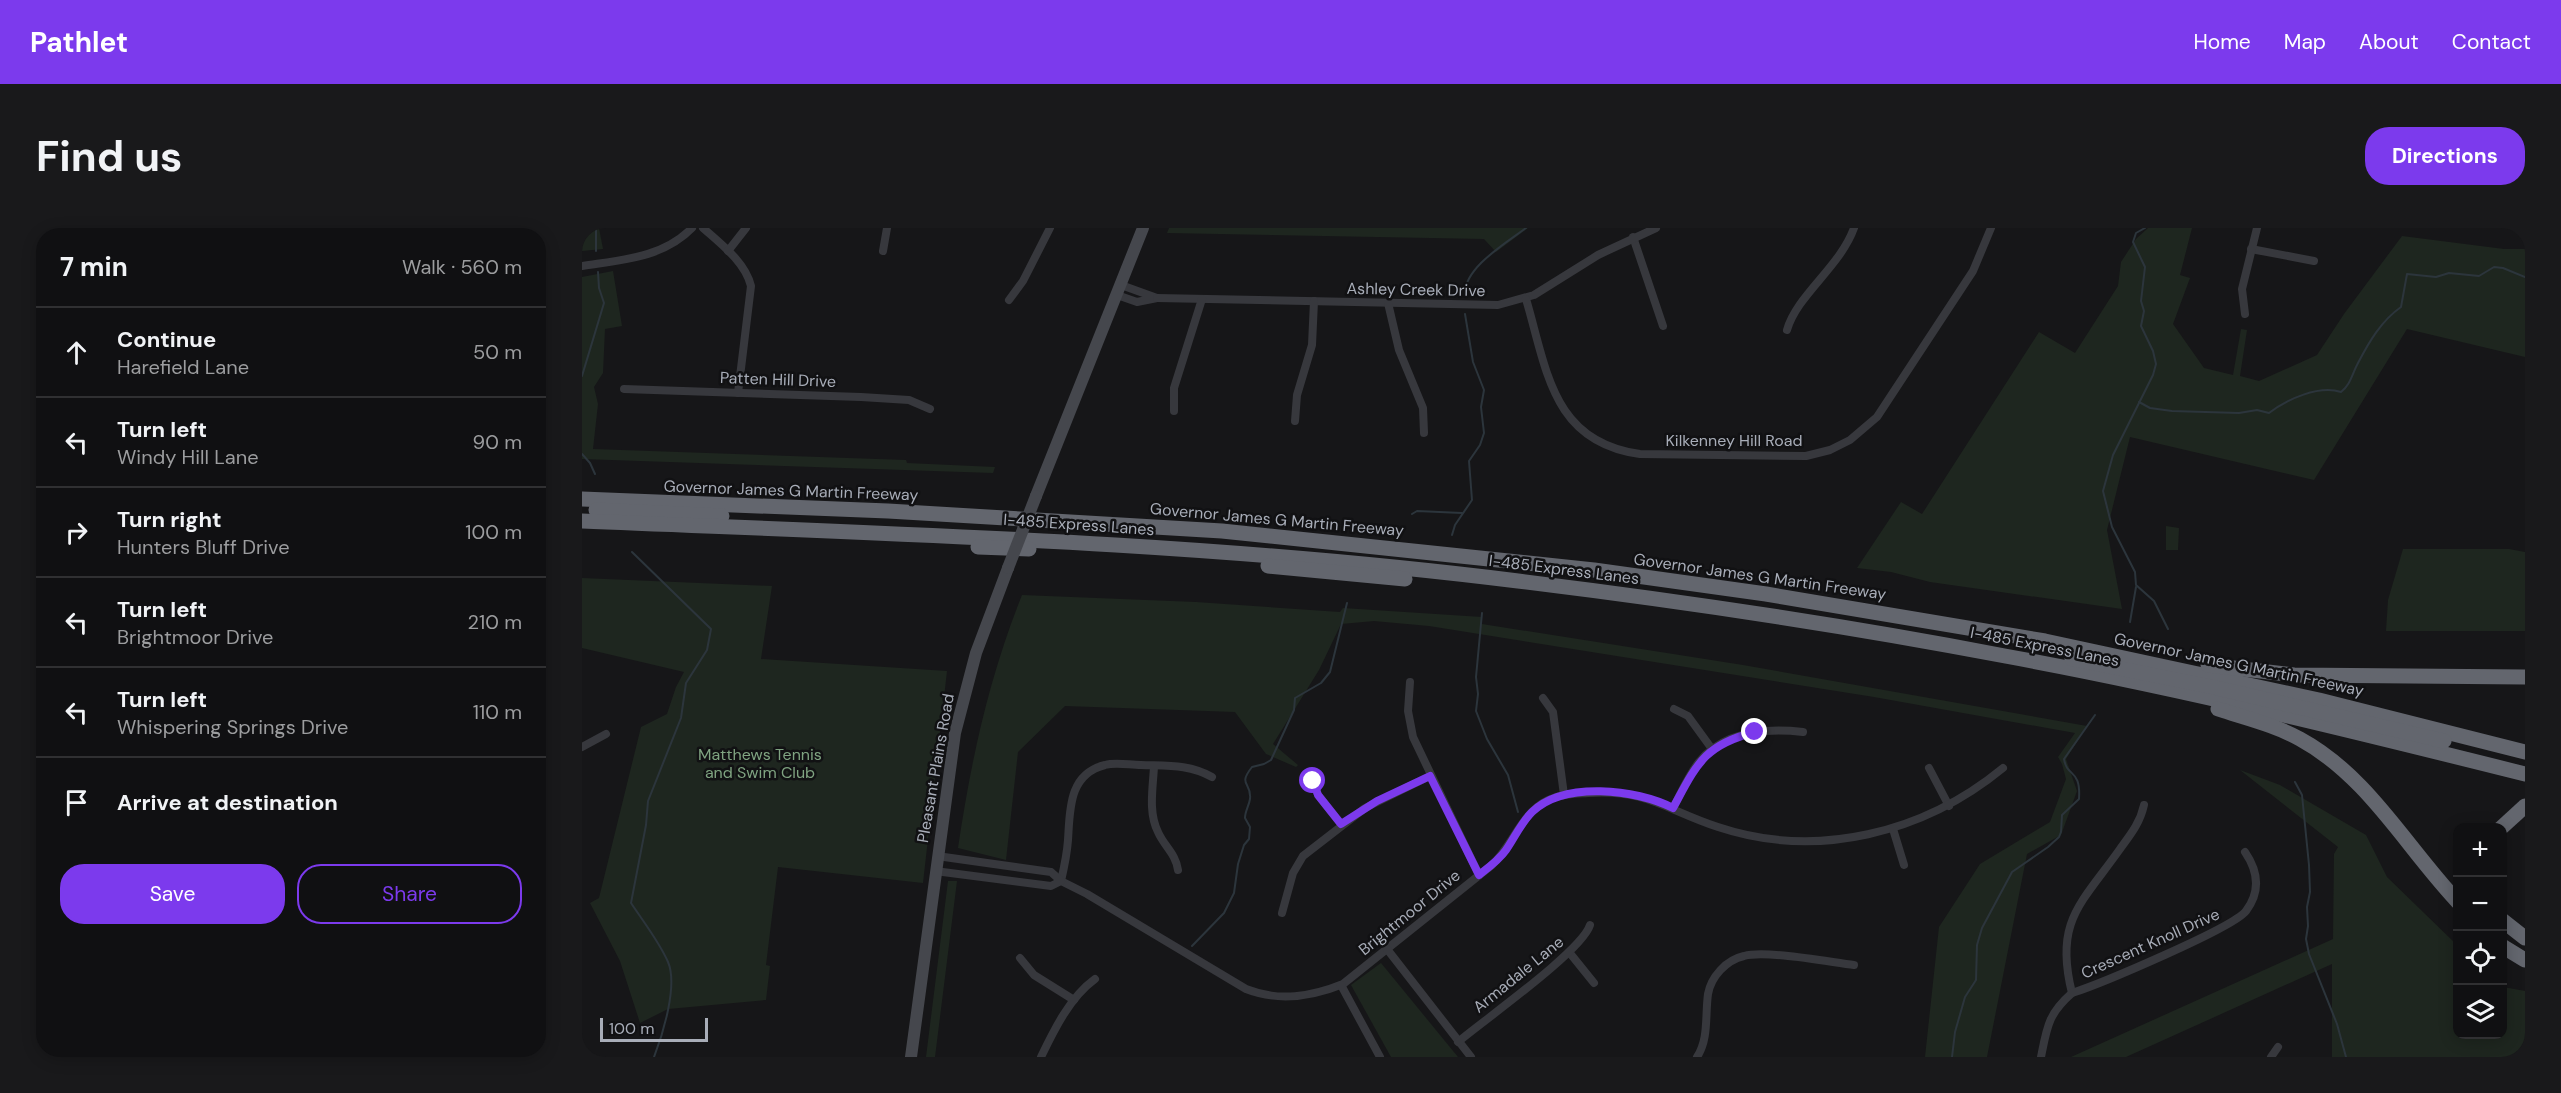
<!DOCTYPE html>
<meta charset="utf-8">
<style>
:root{--surface:#101012;--page:#19191b;--text:#f1f3f6;--muted:#9c9d9f;--line:#303032;--accent:#7c3aed}
body{margin:0;font-family:"DM Sans",sans-serif;background:var(--page);color:var(--text)}
.controls{position:absolute;right:18px;bottom:18px;display:grid;overflow:hidden;border-radius:12px;box-shadow:0 3px 15px #0003}
.controls button{width:54px;height:54px;display:grid;place-items:center;padding:0;border:0;border-bottom:2px solid var(--line);background:var(--surface);color:var(--text);font:30px sans-serif}
.scale{position:absolute;left:18px;bottom:15px;width:108px;box-sizing:border-box;padding-left:6px;border:3px solid #a8adb8;border-top:0;font-size:16px;line-height:21px;white-space:nowrap;color:#a8adb8;-webkit-text-stroke:4px #111113;paint-order:stroke}
.stop{position:absolute;width:18px;height:18px;margin:-14px;border:4px solid #7c3aed;border-radius:50%;background:#fff}
.stop.end{background:#7c3aed;border-color:#fff;box-shadow:0 2px 6px #0008}
.list{margin:0;padding:0;list-style:none}
h2{display:flex;justify-content:space-between;align-items:center;height:78px;margin:0;padding:0 24px;font-size:26px}
h2 small{font-size:20px;font-weight:400;color:var(--muted)}
.list li{display:grid;grid-template-columns:39px 1fr auto;gap:18px;align-items:center;box-sizing:border-box;height:90px;padding:0 24px;border-top:2px solid var(--line)}
.list b{display:block;font-size:22px;white-space:nowrap}
.list p{margin:0;font-size:20px;white-space:nowrap;color:var(--muted)}
.list em{font-size:20px;font-style:normal;color:var(--muted)}
.actions{display:flex;gap:12px;padding:18px 24px}
.actions a{flex:1;padding:14px 0;border:2px solid var(--accent);border-radius:24px;text-align:center;font-size:21px;color:var(--accent)}
.actions .main{background:var(--accent);color:#fff}
.icon{flex:none;width:33px;height:33px;fill:none;stroke:currentColor;stroke-width:2;stroke-linecap:round;stroke-linejoin:round}
.map{position:relative;flex:none;width:1943px;height:829px;overflow:hidden;border-radius:24px}
header{display:flex;align-items:center;gap:36px;box-sizing:border-box;height:84px;padding:0 30px;background:var(--accent);color:#fff}
header strong{font-size:28px}
nav{display:flex;gap:33px;margin-inline-start:auto;font-size:21px}
.intro{display:flex;align-items:center;justify-content:space-between;box-sizing:border-box;height:144px;padding:0 36px}
h1{margin:0;font-size:42px}
.button{padding:15px 27px;border-radius:24px;background:var(--accent);color:#fff;font-size:21px;font-weight:700}
main{display:flex;gap:36px;padding:0 36px}
aside{flex:1;background:var(--surface);border-radius:24px;box-shadow:0 3px 15px #0003}
.map>svg:first-child{display:block}
.green{fill:#1e261f}
.lines{fill:none;stroke-linecap:round;stroke-linejoin:round}
.stream{stroke:#2c353c;stroke-width:2}
.street{stroke:#37383d;stroke-width:8}
.secondary{stroke:#45474d;stroke-width:12}
.highway{stroke:#63666e;stroke-width:15}
.secondary-bridge{stroke:#45474d;stroke-width:12}
.route{stroke:#7c3aed;stroke-width:8}
.labels{text-anchor:middle;stroke-width:5;stroke-linejoin:round;paint-order:stroke}
.street-label{font-size:16px;fill:#a8adb8;stroke:#111113}
.park-label{font-size:16px;fill:#7fa381;stroke:#111113}
</style>
<header>
<strong>Pathlet</strong>
<nav><a>Home</a><a>Map</a><a>About</a><a>Contact</a></nav>
</header>
<div class="intro"><h1>Find us</h1><a class="button">Directions</a></div>
<main>
<aside>
<h2>7 min<small>Walk · 560 m</small></h2>
<ul class="list">
<li><svg class="icon" aria-label="ahead" viewBox="0 0 24 24"><path d="M12 20V5M6 11l6-6 6 6"/></svg><div><b>Continue</b><p>Harefield Lane</p></div><em>50 m</em></li>
<li><svg class="icon" aria-label="left" viewBox="0 0 24 24"><path d="M17 20v-9H6M10 6l-5 5 5 5"/></svg><div><b>Turn left</b><p>Windy Hill Lane</p></div><em>90 m</em></li>
<li><svg class="icon" aria-label="right" viewBox="0 0 24 24"><path d="M7 20v-9h11M14 6l5 5-5 5"/></svg><div><b>Turn right</b><p>Hunters Bluff Drive</p></div><em>100 m</em></li>
<li><svg class="icon" aria-label="left" viewBox="0 0 24 24"><path d="M17 20v-9H6M10 6l-5 5 5 5"/></svg><div><b>Turn left</b><p>Brightmoor Drive</p></div><em>210 m</em></li>
<li><svg class="icon" aria-label="left" viewBox="0 0 24 24"><path d="M17 20v-9H6M10 6l-5 5 5 5"/></svg><div><b>Turn left</b><p>Whispering Springs Drive</p></div><em>110 m</em></li>
<li><svg class="icon" aria-label="arrive" viewBox="0 0 24 24"><path d="M6 21V4h12l-3 4 3 4H6"/></svg><div><b>Arrive at destination</b></div></li>
</ul>
<div class="actions"><a class="main">Save</a><a>Share</a></div>
</aside>
<div class="map">
<svg width="1943" height="829" viewBox="0 0 1943 829">
<rect width="100%" height="100%" fill="#161618"/>
<g class="green">
<polygon points="0,0 17,0 21,21 0,23"/>
<polygon points="587,0 946,0 914,24 902,11 585,5"/>
<polygon points="1566,0 1610,0 1598,47 1608,50 1591,96 1622,140 1651,147 1659,101 1665,102 1658,148 1677,153 1735,127 1762,86 1820,8 1922,21 1943,21 1943,129 1825,101 1732,252 1548,209 1525,302 1540,381 1348,354 1309,344 1275,340 1319,274 1340,286 1457,104 1493,125 1536,58 1539,34 1554,11"/>
<polygon points="31,43 40,98 23,101 21,145 12,159 16,176 11,221 324,232 325,235 413,239 411,245 0,231 0,49"/>
<polygon points="1584,298 1597,300 1596,322 1584,322"/>
<polygon points="1821,321 1927,321 1943,324 1943,403 1804,403 1806,372"/>
<polygon points="0,350 190,358 179,431 365,443 341,655 196,639 184,737 188,738 184,772 86,781 58,795 38,733 8,675 17,670 59,499 85,486 94,459 102,444 0,420"/>
<path d="M440 367 614 374 758 384 761 380 900 389V396L1161 437 1505 498 1484 531 1495 563 1479 607 1445 626 1405 829H1343L1357 699 1398 636 1468 594 1484 551 1480 536 1476 529 1493 505 1292 469 847 398 792 393 759 396 737 442 691 516 716 537 714 539 684 526 653 484 483 478 436 524 424 632 376 620C389 532 407 449 440 367Z"/>
<polygon points="1658,542 1698,557 1784,607 1805,649 1875,717 1876,806 1920,806 1921,759 1943,763 1943,829 1750,829 1750,736 1544,829 1489,829 1751,711 1752,626 1756,619"/>
<polygon points="366,653 375,653 353,829 344,829"/>
<polygon points="799,735 876,829 809,829 769,757"/>
</g>
<g class="lines">
<g class="stream">
<polyline points="14,0 14,23"/>
<polyline points="1563,0 1554,5 1551,14 1563,39 1559,73 1562,83 1559,98 1571,123 1574,136 1571,147 1531,227 1521,263 1530,299 1553,344 1554,357 1572,373 1586,401"/>
<path d="M883 68C880 41 924 15 944 0"/>
<polyline points="0,148 22,75 17,60 16,44"/>
<path d="M1557 174 1568 180 1590 183 1657 185 1675 182 1687 185C1705 171 1737 157 1759 164 1769 156 1770 146 1776 135 1787 114 1799 93 1819 79L1825 46 1854 49 1867 45 1897 48 1912 39 1921 40 1943 49"/>
<polyline points="0,226 8,235 13,246"/>
<polyline points="830,286 835,283 880,285"/>
<polyline points="870,307 873,297 890,272 887,233 898,217 902,205 899,179 902,162 891,134 883,86"/>
<path d="M50 324 129 401 125 422 104 455 99 490 66 573 64 597 49 675C61 693 78 715 86 734 96 757 81 806 72 829"/>
<polyline points="900,385 894,449 896,466 894,483 905,511 926,547 936,584"/>
<polyline points="1548,394 1554,359"/>
<polyline points="1713,554 1720,567 1727,637 1728,664 1725,679 1726,698 1724,711 1727,726 1755,796 1764,829"/>
<path d="M610 718 642 685 652 665 656 636 662 617 667 611 668 599 663 590C663 583 667 578 668 571 670 554 655 558 670 539L682 536 689 532 712 482 713 470 739 455 748 444 765 375"/>
<path d="M1370 829 1373 804 1383 769 1394 752 1395 717 1400 700 1430 644 1466 619 1477 609 1479 604 1480 587 1497 571C1499 540 1485 550 1482 531L1513 487"/>
</g>
<g class="street">
<path d="M121 0C139 16 163 34 169 58L156 165"/>
<polyline points="1051,9 1081,98"/>
<polyline points="1669,21 1732,33"/>
<polyline points="146,23 164,0"/>
<polyline points="301,23 305,0"/>
<path d="M0 38C39 32 81 30 110 0"/>
<polyline points="535,67 555,74 575,70 539,57"/>
<polyline points="575,70 916,77 952,67 1016,27 1074,0"/>
<path d="M944 71C965 142 970 214 1058 226L1224 228 1248 222 1268 212 1295 189 1391 43 1409 0"/>
<polyline points="427,72 441,53 468,0"/>
<polyline points="806,75 817,122 841,180 842,205"/>
<polyline points="1663,86 1660,61 1675,0"/>
<path d="M1205 102C1215 67 1258 39 1272 0"/>
<polyline points="42,161 279,169 327,172 348,181"/>
<polyline points="592,183 592,160 620,71"/>
<polyline points="713,193 715,167 730,117 732,73"/>
<polyline points="828,454 826,483 831,509 897,647"/>
<polyline points="961,470 971,484 982,567"/>
<polyline points="1092,481 1106,488 1130,521"/>
<polyline points="0,519 24,506"/>
<path d="M572 538C571 560 566 584 576 604 582 618 594 626 596 642"/>
<polyline points="1347,540 1367,578"/>
<polyline points="730,548 736,567 759,596"/>
<path d="M630 549C607 536 585 538 559 537 547 537 534 534 523 537 486 546 488 583 486 612 485 626 482 640 479 653L505 666 664 761C697 774 729 769 761 756L910 637C931 617 939 585 966 572 979 566 992 566 1006 565 1065 561 1084 582 1136 599 1235 632 1342 605 1421 540"/>
<path d="M1091 580C1099 565 1106 548 1117 534 1142 503 1185 500 1221 504"/>
<polyline points="1311,601 1322,637"/>
<polyline points="353,643 469,658 479,653 469,644 355,628"/>
<polyline points="700,685 711,645 721,628 783,580 848,548"/>
<polyline points="805,721 889,829"/>
<polyline points="987,724 1012,755"/>
<polyline points="438,730 452,747 492,772"/>
<polyline points="759,757 798,829"/>
<path d="M1490 765C1472 693 1499 676 1538 621 1549 606 1558 595 1562 577"/>
<path d="M876 814C902 792 1000 723 1008 697"/>
<path d="M459 829C472 802 488 769 513 751"/>
<path d="M1115 829C1127 811 1123 787 1126 766 1129 749 1144 732 1162 728 1184 722 1247 734 1272 737"/>
<path d="M1459 829C1465 799 1466 786 1490 765 1518 756 1651 700 1664 683 1679 663 1676 643 1663 624"/>
<polyline points="1689,829 1696,819"/>
</g>
<g class="secondary">
<polyline points="454,268 561,0"/>
<polyline points="329,829 373,505 394,425 426,340"/>
</g>
<g class="highway">
<polyline points="0,271 306,283 640,303 1012,342 1184,366 1463,413 1737,472 1943,524"/>
<polyline points="14,282 140,288"/>
<path d="M0 293C312 306 625 314 936 353 1099 373 1262 397 1423 428 1598 460 1771 503 1943 546"/>
<polyline points="396,319 447,321"/>
<polyline points="686,338 823,351"/>
<polyline points="1490,431 1635,460 1862,513"/>
<polyline points="1626,437 1712,447 1943,449"/>
<path d="M1636 481C1663 490 1693 497 1718 511 1786 548 1824 619 1876 674"/>
<polyline points="1919,600 1943,578"/>
<polyline points="1920,692 1943,710"/>
<polyline points="1920,718 1943,732"/>
</g>
<polyline class="secondary-bridge" points="426,340 454,268"/>
</g>
<g class="lines">
<path class="route" d="M731 553 736 567 759 596 795 573 848 548 897 647C906 640 917 632 924 622 933 609 939 595 950 584 982 553 1054 561 1091 580 1115 536 1122 517 1173 504"/>
</g>
<g class="labels">
<g class="street-label">
<text transform="translate(834 61) rotate(1)" y="6">Ashley Creek Drive</text>
<text transform="translate(196 151) rotate(2)" y="6">Patten Hill Drive</text>
<text x="1152" y="218">Kilkenney Hill Road</text>
<text transform="translate(209 262) rotate(2)" y="6">Governor James G Martin Freeway</text>
<text transform="translate(695 291) rotate(5)" y="6">Governor James G Martin Freeway</text>
<text transform="translate(497 296) rotate(4)" y="6">I-485 Express Lanes</text>
<text transform="translate(982 341) rotate(7)" y="6">I-485 Express Lanes</text>
<text transform="translate(1178 348) rotate(8)" y="6">Governor James G Martin Freeway</text>
<text transform="translate(1463 418) rotate(11)" y="6">I-485 Express Lanes</text>
<text transform="translate(1657 436) rotate(12)" y="6">Governor James G Martin Freeway</text>
<text transform="translate(353 540) rotate(-80)" y="6">Pleasant Plains Road</text>
<text transform="translate(827 684) rotate(-39)" y="6">Brightmoor Drive</text>
<text transform="translate(1568 715) rotate(-24)" y="6">Crescent Knoll Drive</text>
<text transform="translate(936 746) rotate(-39)" y="6">Armadale Lane</text>
</g>
<g class="park-label">
<text x="178" y="532">Matthews Tennis<tspan x="178" dy="18">and Swim Club</tspan></text>
</g>
</g>
</svg>
<div class="controls">
<button>+</button>
<button>−</button>
<button><svg class="icon" aria-label="locate" viewBox="0 0 24 24"><circle cx="12" cy="12" r="6"/><path d="M12 2v4M12 18v4M2 12h4M18 12h4"/></svg></button>
<button><svg class="icon" aria-label="layers" viewBox="0 0 24 24"><path d="M12 4l9 5-9 5-9-5zM3 14l9 5 9-5"/></svg></button>
</div>
<div class="scale">100 m</div>
<div class="stop" style="left:731px;top:553px"></div>
<div class="stop end" style="left:1173px;top:504px"></div>
</div>
</main>
